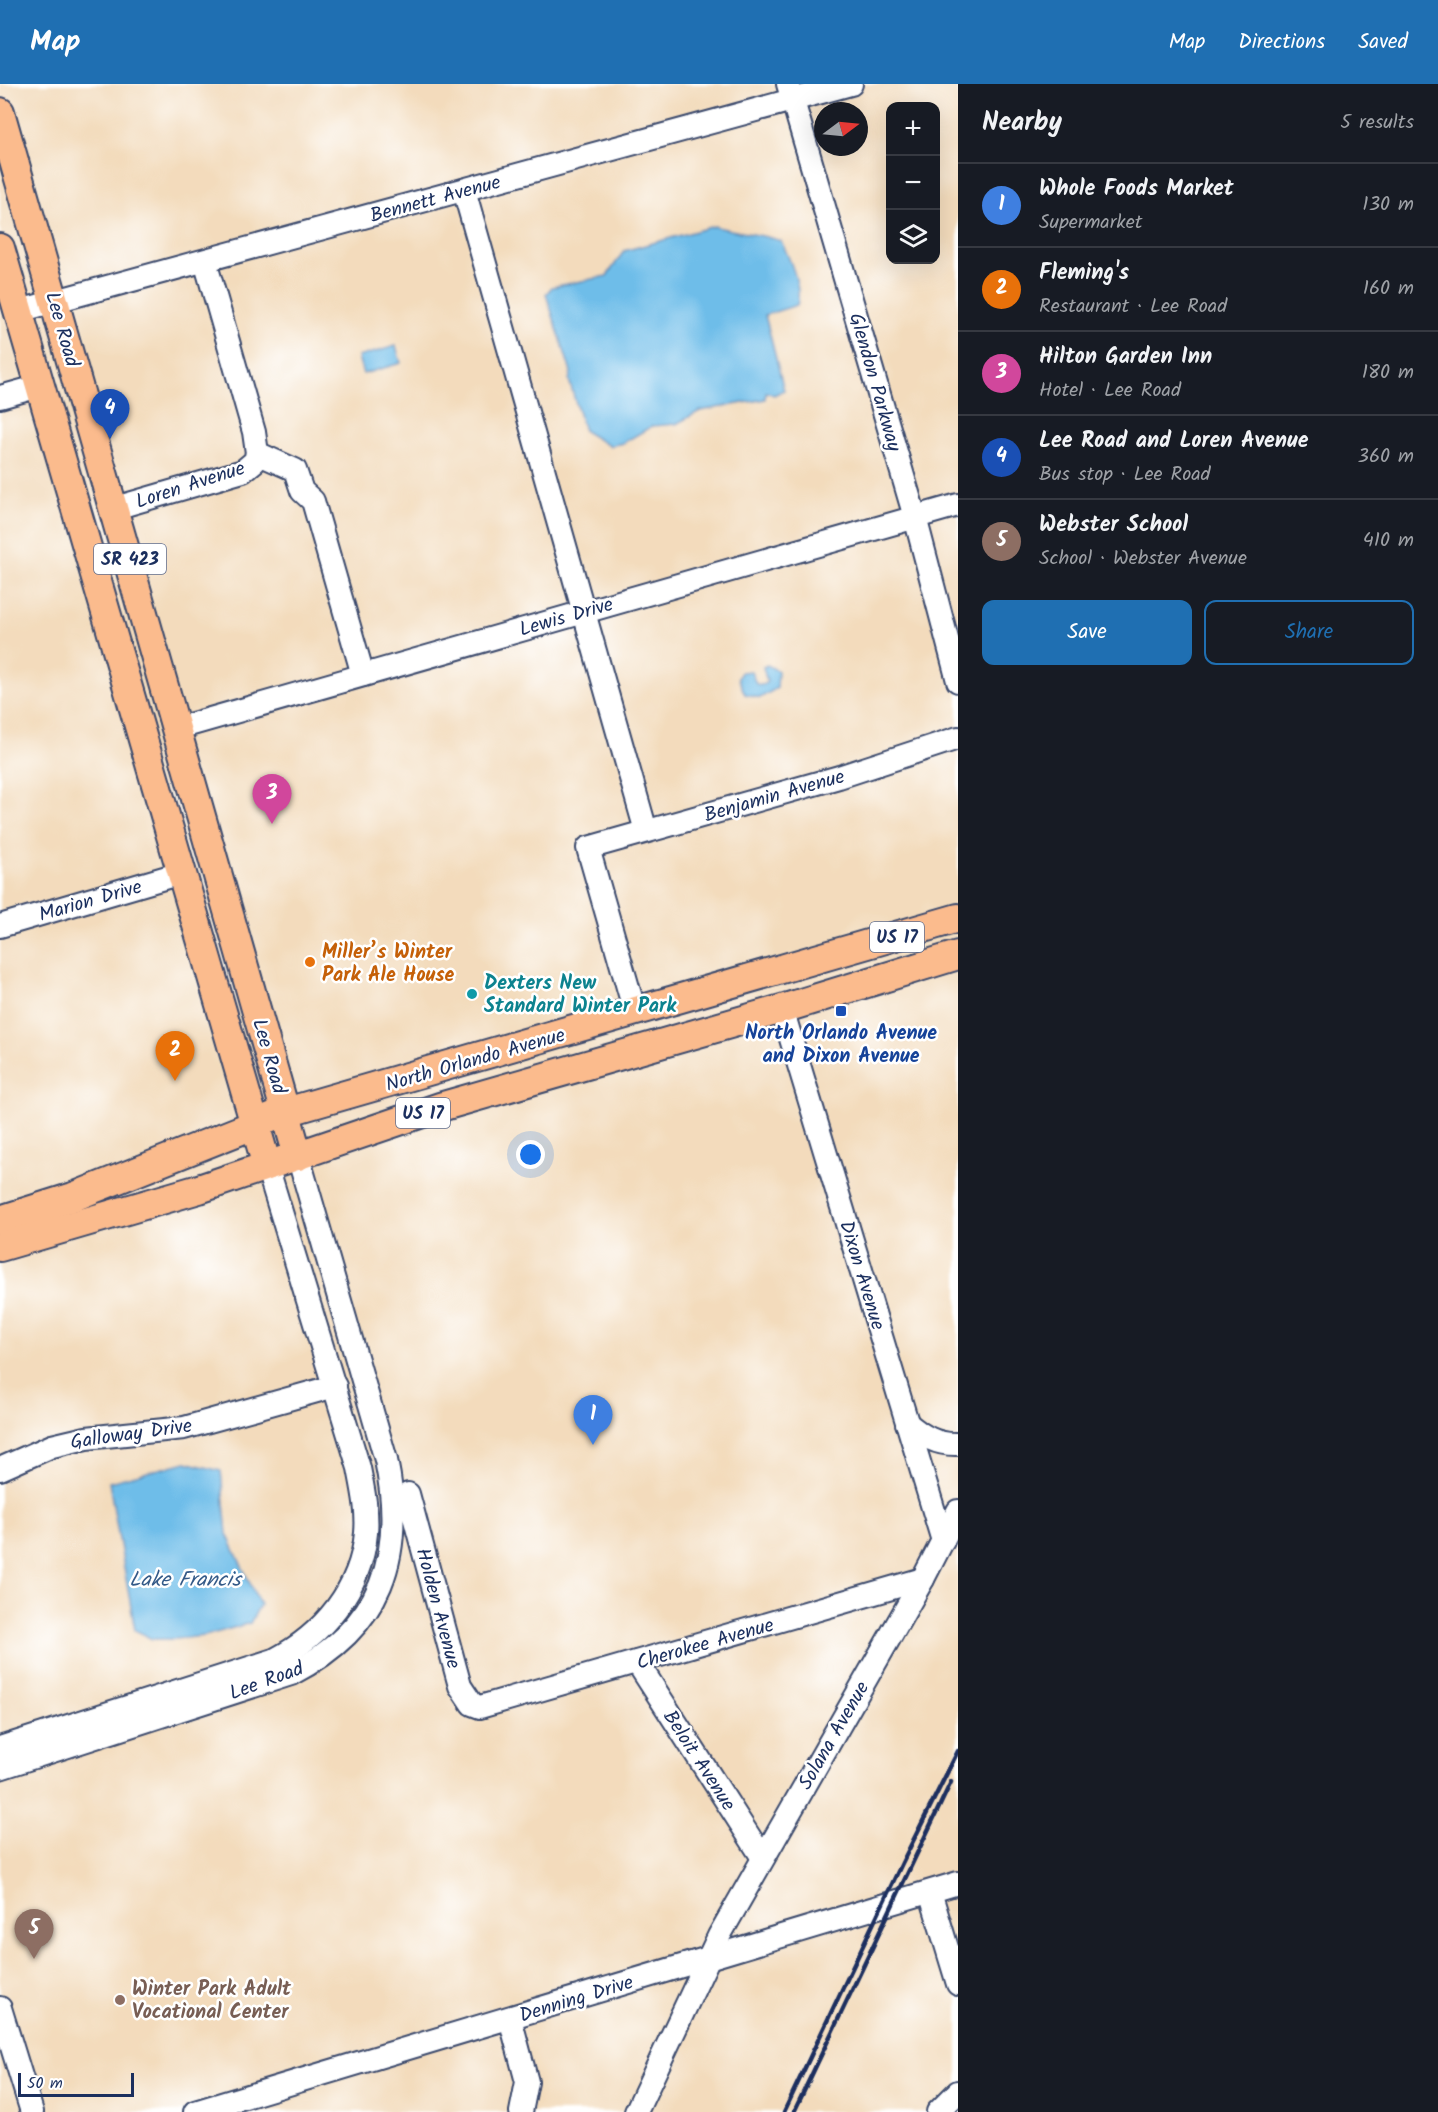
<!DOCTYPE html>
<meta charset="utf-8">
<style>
:root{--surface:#171b24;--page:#242831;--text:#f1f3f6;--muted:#9ea1a6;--line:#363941;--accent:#1f6fb2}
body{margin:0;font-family:Kalam,sans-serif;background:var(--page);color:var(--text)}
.controls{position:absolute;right:18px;top:18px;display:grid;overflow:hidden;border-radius:12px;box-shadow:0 6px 24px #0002}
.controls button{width:54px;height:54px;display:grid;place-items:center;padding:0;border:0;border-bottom:2px solid var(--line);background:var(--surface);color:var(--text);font:30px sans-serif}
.compass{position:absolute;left:814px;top:18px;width:54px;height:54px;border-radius:50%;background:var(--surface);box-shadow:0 6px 24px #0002;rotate:74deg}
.scale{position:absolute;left:18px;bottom:15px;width:116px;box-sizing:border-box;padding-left:6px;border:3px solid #1b2f5e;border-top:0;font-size:16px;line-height:21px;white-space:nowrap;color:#1b2f5e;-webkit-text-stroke:4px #fff;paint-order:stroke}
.you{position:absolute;left:531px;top:1071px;width:21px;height:21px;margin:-15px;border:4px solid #fff;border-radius:50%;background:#1a73e8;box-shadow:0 0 0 9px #1a73e833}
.badge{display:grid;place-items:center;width:39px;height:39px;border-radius:50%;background:var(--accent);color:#fff;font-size:20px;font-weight:700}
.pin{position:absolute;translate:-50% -50px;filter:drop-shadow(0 2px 3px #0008)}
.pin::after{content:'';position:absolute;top:32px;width:21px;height:18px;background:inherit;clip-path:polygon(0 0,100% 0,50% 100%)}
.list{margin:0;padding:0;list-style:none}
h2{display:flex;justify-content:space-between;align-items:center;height:78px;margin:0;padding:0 24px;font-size:26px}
h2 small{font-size:20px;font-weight:400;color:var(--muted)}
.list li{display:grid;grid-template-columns:39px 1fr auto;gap:18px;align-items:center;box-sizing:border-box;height:84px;padding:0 24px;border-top:2px solid var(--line)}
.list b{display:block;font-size:22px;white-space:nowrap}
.list p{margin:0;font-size:20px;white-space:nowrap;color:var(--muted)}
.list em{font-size:20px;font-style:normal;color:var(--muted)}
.actions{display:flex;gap:12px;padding:18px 24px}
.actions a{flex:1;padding:14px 0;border:2px solid var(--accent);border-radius:12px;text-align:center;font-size:21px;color:var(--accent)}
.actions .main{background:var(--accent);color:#fff}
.icon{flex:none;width:33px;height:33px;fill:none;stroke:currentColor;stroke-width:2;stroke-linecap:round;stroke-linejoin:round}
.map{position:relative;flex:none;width:958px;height:2028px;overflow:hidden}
header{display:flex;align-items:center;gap:36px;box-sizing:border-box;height:84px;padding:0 30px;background:var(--accent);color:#fff}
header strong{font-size:28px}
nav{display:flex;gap:33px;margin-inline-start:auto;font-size:21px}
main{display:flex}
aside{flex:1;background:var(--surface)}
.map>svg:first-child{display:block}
.water{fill:#6ebde9;stroke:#4476a4;stroke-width:1.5}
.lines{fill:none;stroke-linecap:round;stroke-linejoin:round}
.minor-casing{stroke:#3b496c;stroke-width:26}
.major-casing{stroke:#3b496c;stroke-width:32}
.minor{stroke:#fff;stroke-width:22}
.major{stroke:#fbbb8d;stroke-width:28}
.rail{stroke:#1b2f5e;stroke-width:4.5}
.food-dot{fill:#e8710a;stroke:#fff;stroke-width:2}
.culture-dot{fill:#0f9aa8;stroke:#fff;stroke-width:2}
.transit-dot{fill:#1a4fb4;stroke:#fff;stroke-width:2}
.education-dot{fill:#8d6e63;stroke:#fff;stroke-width:2}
.labels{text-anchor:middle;stroke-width:5;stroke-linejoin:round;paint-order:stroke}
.shield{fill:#fff;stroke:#5f6d8e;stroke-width:1.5}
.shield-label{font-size:18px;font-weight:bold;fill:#1b2f5e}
.street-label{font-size:20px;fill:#1b2f5e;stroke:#fff}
.food-label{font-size:20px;font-weight:bold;fill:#c56008;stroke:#fff;text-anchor:start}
.culture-label{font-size:20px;font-weight:bold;fill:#0d838f;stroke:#fff;text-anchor:start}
.transit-label{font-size:20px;font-weight:bold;fill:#164399;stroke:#fff}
.education-label{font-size:20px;font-weight:bold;fill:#785e54;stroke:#fff;text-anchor:start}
.water-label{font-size:21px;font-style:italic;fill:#345a88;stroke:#fff}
</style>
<header>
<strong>Map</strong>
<nav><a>Map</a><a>Directions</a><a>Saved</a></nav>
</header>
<main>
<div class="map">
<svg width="958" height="2028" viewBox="0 0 958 2028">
<rect width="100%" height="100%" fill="#fff"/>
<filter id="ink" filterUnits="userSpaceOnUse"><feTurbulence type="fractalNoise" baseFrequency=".0167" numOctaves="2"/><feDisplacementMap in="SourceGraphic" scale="12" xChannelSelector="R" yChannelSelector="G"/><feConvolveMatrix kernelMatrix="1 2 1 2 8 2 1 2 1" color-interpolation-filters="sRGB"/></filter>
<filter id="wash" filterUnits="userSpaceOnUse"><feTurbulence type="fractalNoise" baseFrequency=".008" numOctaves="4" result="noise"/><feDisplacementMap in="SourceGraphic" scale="24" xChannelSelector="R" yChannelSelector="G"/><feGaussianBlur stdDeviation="1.35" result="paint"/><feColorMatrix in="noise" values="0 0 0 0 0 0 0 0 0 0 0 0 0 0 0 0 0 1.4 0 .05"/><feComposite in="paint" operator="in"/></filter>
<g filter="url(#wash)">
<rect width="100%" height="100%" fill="#f3dbbc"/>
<g class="water">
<path d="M714 142C737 149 758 149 781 157 789 173 802 203 797 221L765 231 784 306 774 311 766 308 765 315 700 327 676 340 652 342 623 359 609 362 584 347 569 296 571 288 546 210 552 203 607 192 624 167Z"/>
<polygon points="396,262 401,279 363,290 358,273"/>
<polygon points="767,581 778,587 777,604 760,614 745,610 738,594 741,588 751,587 756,600 763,601 767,598 763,583"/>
<polygon points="186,1378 221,1387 227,1450 260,1521 250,1539 205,1552 174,1555 152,1555 135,1546 109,1398"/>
</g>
</g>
<g filter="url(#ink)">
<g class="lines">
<defs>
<g id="minor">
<polyline points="788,0 915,433 958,597"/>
<polyline points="464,106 646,747"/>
<polyline points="205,177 254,348 257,369 295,386 302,407 313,417 363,591"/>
<polyline points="19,227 851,0"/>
<polyline points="0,313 40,302"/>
<polyline points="115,424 243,387 255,377 257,369"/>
<polyline points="175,645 958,421"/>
<polyline points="0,842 181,789"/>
<polyline points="782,925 943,1457"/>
<polyline points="635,928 588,764 839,693 958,654"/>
<path d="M907 1339C922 1352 937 1361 958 1360"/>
<polyline points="0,1385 52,1362 86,1354 184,1344 335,1302"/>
<polyline points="408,1410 460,1602 472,1620 480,1623 923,1495"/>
<polyline points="637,1578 763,1774"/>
<path d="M0 1664 274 1576C323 1551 361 1505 366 1449 368 1427 363 1405 359 1384L267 1082"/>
<path d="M0 1684 291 1590C382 1543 406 1472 386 1376L298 1072"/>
<polyline points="930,1808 958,1900"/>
<polyline points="0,1924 32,2028"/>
<polyline points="510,1934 527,1998 521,2028"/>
<polyline points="195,2028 958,1799"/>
<polyline points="636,2028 719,1852 923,1495 958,1427"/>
<polyline points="938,2028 958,2008"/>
</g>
<g id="major">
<polyline points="0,28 298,1072"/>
<polyline points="0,164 267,1082"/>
<polyline points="0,1136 73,1113 286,1028 958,834"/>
<polyline points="0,1163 199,1105 440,1023 782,925 958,871"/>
</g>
</defs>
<use href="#minor" class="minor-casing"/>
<use href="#major" class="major-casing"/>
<use href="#minor" class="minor"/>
<use href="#major" class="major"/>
<g class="rail">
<polyline points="784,2028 902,1779 958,1667"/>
<polyline points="794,2028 951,1698"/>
</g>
</g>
</g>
<circle class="food-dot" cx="310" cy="878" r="6"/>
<circle class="culture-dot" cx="472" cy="910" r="6"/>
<rect class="transit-dot" x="835" y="921" width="12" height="12" rx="3"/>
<circle class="education-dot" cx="120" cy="1916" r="6"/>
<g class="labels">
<g class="shield">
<rect x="94" y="460" width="72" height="30" rx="4.5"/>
<rect x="870" y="838" width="54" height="30" rx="4.5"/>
<rect x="396" y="1014" width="54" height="30" rx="4.5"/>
</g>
<g class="shield-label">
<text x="130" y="481">SR 423</text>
<text x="897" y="859">US 17</text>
<text x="423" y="1035">US 17</text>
</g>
<g class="street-label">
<text transform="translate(435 114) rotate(-15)" y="7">Bennett Avenue</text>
<text transform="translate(63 245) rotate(74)" y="7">Lee Road</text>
<text transform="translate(876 298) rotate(74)" y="7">Glendon Parkway</text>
<text transform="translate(190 400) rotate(-18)" y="7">Loren Avenue</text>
<text transform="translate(566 532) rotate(-16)" y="7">Lewis Drive</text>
<text transform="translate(774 711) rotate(-16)" y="7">Benjamin Avenue</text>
<text transform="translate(90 816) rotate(-16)" y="7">Marion Drive</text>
<text transform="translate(270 972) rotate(74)" y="7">Lee Road</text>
<text transform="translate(475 975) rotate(-16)" y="7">North Orlando Avenue</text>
<text transform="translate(863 1191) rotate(73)" y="7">Dixon Avenue</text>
<text transform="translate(131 1349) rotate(-8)" y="7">Galloway Drive</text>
<text transform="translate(439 1524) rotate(75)" y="7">Holden Avenue</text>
<text transform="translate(705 1559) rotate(-16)" y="7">Cherokee Avenue</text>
<text transform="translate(266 1596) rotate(-20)" y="7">Lee Road</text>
<text transform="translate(833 1651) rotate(-60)" y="7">Solana Avenue</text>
<text transform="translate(700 1676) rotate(57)" y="7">Beloit Avenue</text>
<text transform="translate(576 1914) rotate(-17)" y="7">Denning Drive</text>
</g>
<g class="food-label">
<text x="322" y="874">Miller’s Winter<tspan x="322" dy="23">Park Ale House</tspan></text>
</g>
<g class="culture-label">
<text x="484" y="905">Dexters New<tspan x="484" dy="23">Standard Winter Park</tspan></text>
</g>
<g class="transit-label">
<text x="841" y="955">North Orlando Avenue<tspan x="841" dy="23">and Dixon Avenue</tspan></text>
</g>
<g class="education-label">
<text x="132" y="1911">Winter Park Adult<tspan x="132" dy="23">Vocational Center</tspan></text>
</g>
<g class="water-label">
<text x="185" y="1502">Lake Francis</text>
</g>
</g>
</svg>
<div class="controls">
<button>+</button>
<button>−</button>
<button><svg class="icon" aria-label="layers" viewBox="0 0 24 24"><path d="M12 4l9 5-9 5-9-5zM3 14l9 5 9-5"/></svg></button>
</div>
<svg class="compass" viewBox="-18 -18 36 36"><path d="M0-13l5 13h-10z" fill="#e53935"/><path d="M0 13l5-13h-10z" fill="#9ea1a6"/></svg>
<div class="scale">50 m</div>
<div class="you"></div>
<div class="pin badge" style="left:593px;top:1361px;background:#3f7fe0">1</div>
<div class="pin badge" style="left:175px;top:997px;background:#e8710a">2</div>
<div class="pin badge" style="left:272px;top:740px;background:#d1479c">3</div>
<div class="pin badge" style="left:110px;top:355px;background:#1a4fb4">4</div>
<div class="pin badge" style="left:34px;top:1875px;background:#8d6e63">5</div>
</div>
<aside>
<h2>Nearby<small>5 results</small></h2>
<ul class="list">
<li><span class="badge" style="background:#3f7fe0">1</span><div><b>Whole Foods Market</b><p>Supermarket</p></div><em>130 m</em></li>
<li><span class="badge" style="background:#e8710a">2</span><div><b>Fleming's</b><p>Restaurant · Lee Road</p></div><em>160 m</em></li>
<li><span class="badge" style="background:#d1479c">3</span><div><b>Hilton Garden Inn</b><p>Hotel · Lee Road</p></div><em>180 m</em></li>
<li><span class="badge" style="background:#1a4fb4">4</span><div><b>Lee Road and Loren Avenue</b><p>Bus stop · Lee Road</p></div><em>360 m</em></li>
<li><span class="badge" style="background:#8d6e63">5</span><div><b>Webster School</b><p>School · Webster Avenue</p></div><em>410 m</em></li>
</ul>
<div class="actions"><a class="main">Save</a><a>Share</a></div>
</aside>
</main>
